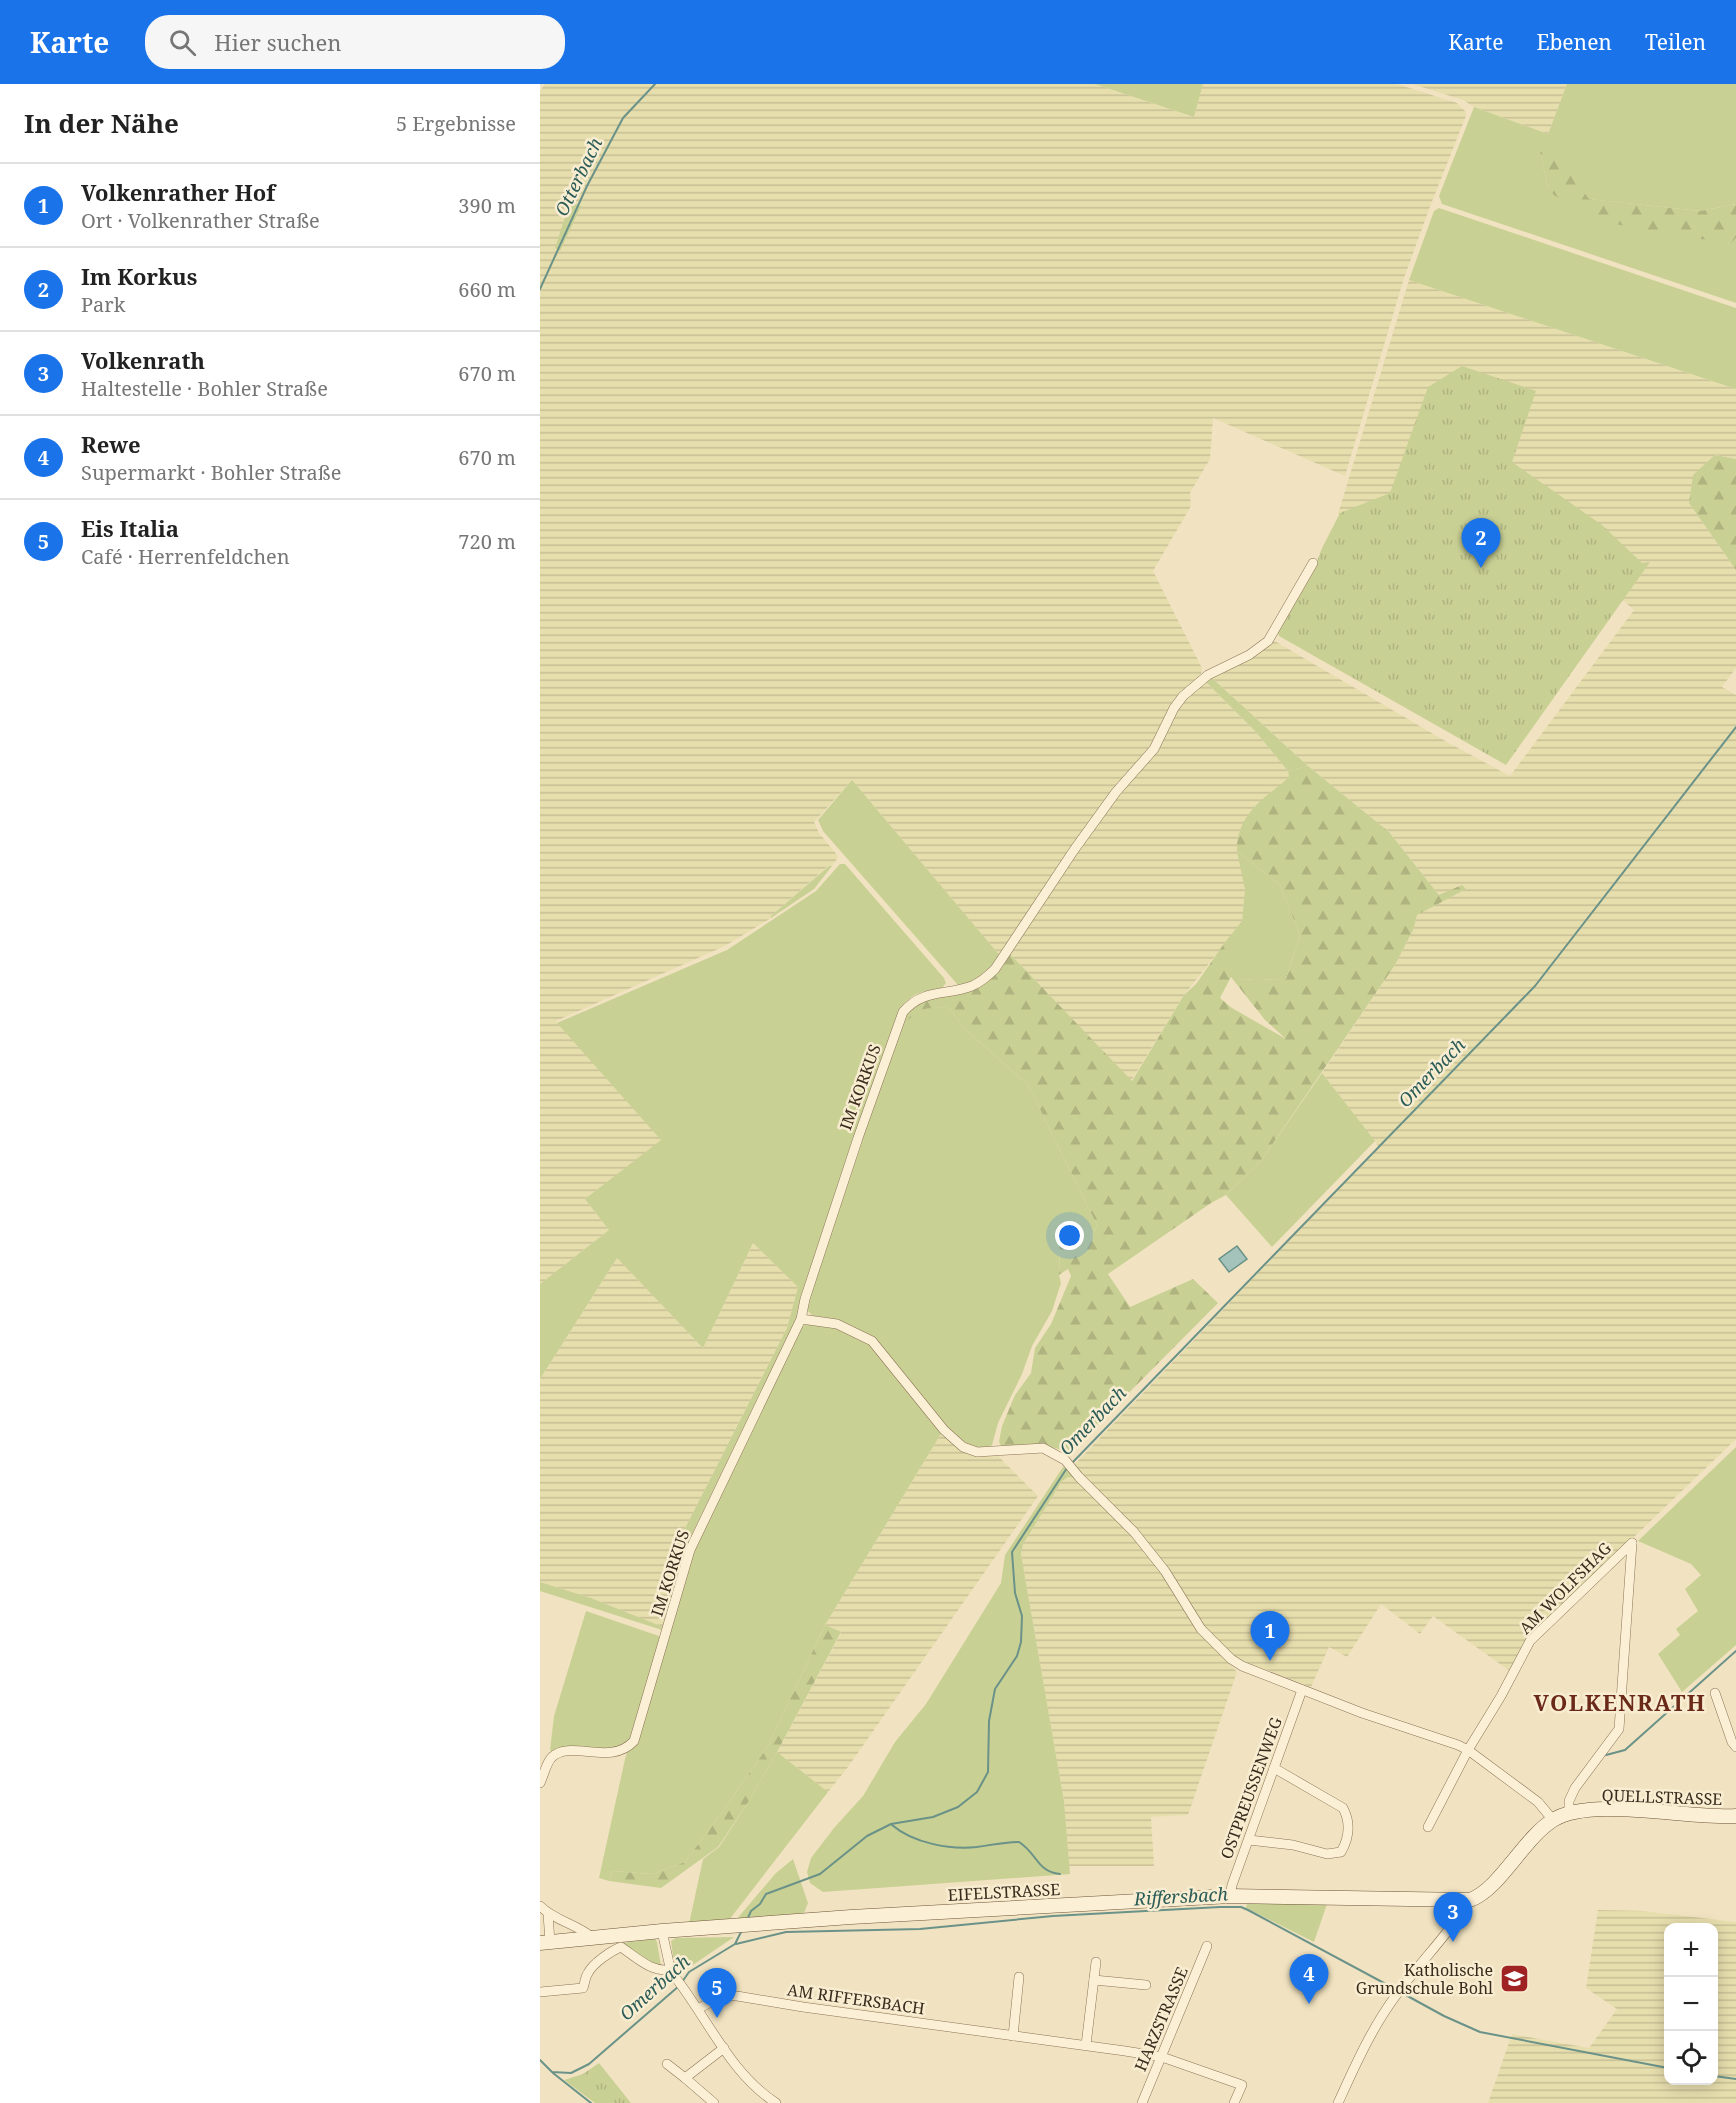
<!DOCTYPE html>
<html lang="de">
<meta charset="utf-8">
<style>
:root{--surface:#fff;--page:#f6f6f6;--text:#222;--muted:#767676;--line:#e0e0e0;--accent:#1a73e8}
body{margin:0;font-family:"Noto Serif",serif;background:var(--page);color:var(--text)}
.controls{position:absolute;right:18px;bottom:18px;display:grid;overflow:hidden;border-radius:12px;box-shadow:0 3px 15px #0003}
.controls button{width:54px;height:54px;display:grid;place-items:center;padding:0;border:0;border-bottom:2px solid var(--line);background:var(--surface);color:var(--text);font:30px sans-serif}
.you{position:absolute;left:530px;top:1152px;width:21px;height:21px;margin:-15px;border:4px solid #fff;border-radius:50%;background:#1a73e8;box-shadow:0 0 0 9px #1a73e833}
.badge{display:grid;place-items:center;width:39px;height:39px;border-radius:50%;background:var(--accent);color:#fff;font-size:20px;font-weight:700}
.pin{position:absolute;translate:-50% -50px;filter:drop-shadow(0 2px 3px #0008)}
.pin::after{content:'';position:absolute;top:32px;width:21px;height:18px;background:inherit;clip-path:polygon(0 0,100% 0,50% 100%)}
.list{margin:0;padding:0;list-style:none}
h2{display:flex;justify-content:space-between;align-items:center;height:78px;margin:0;padding:0 24px;font-size:26px}
h2 small{font-size:20px;font-weight:400;color:var(--muted)}
.list li{display:grid;grid-template-columns:39px 1fr auto;gap:18px;align-items:center;box-sizing:border-box;height:84px;padding:0 24px;border-top:2px solid var(--line)}
.list b{display:block;font-size:22px;white-space:nowrap}
.list p{margin:0;font-size:20px;white-space:nowrap;color:var(--muted)}
.list em{font-size:20px;font-style:normal;color:var(--muted)}
.icon{flex:none;width:33px;height:33px;fill:none;stroke:currentColor;stroke-width:2;stroke-linecap:round;stroke-linejoin:round}
.map{position:relative;flex:none;width:1196px;height:2019px;overflow:hidden}
header{display:flex;align-items:center;gap:36px;box-sizing:border-box;height:84px;padding:0 30px;background:var(--accent);color:#fff}
header strong{font-size:28px}
nav{display:flex;gap:33px;margin-inline-start:auto;font-size:21px}
.search{width:420px;height:54px;background:var(--page);display:flex;align-items:center;gap:15px;box-sizing:border-box;padding:0 21px;border-radius:24px;color:var(--muted);font-size:22px}
main{display:flex}
aside{flex:1;background:var(--surface)}
.map>svg:first-child{display:block}
.farmland{fill:url(#farmland-rules);fill-rule:evenodd}
.grass{fill:#c9d094}
.forest{fill:url(#forest-firs);fill-rule:evenodd}
.park{fill:url(#park-tufts)}
.water{fill:#a4c3ba;stroke:#6a9288;stroke-width:1.5}
.lines{fill:none;stroke-linecap:round;stroke-linejoin:round}
.stream{stroke:#6a9288;stroke-width:2}
.minor-casing{stroke:#8c7357;stroke-width:10}
.secondary-casing{stroke:#6e543a;stroke-width:15}
.minor{stroke:#fbf0d5;stroke-width:9}
.secondary{stroke:#fbf0d5;stroke-width:14}
.labels{text-anchor:middle;stroke-width:5;stroke-linejoin:round;paint-order:stroke}
.street-label{font-size:16px;fill:#3b2b1d;stroke:#f8edd1}
.poi-label{font-size:16px;fill:#3b2b1d;stroke:#f8edd1;text-anchor:end}
.water-label{font-size:18px;font-style:italic;fill:#2b5c58;stroke:#f8edd1}
.district-label{font-size:22px;font-weight:bold;letter-spacing:1.5px;fill:#6b2a19;stroke:#f8edd1}
</style>
<header>
<strong>Karte</strong>
<div class="search"><svg class="icon" aria-label="search" viewBox="0 0 24 24"><circle cx="10" cy="10" r="6"/><path d="M15 15l6 6"/></svg>Hier suchen</div>
<nav><a>Karte</a><a>Ebenen</a><a>Teilen</a></nav>
</header>
<main>
<aside>
<h2>In der Nähe<small>5 Ergebnisse</small></h2>
<ul class="list">
<li><span class="badge">1</span><div><b>Volkenrather Hof</b><p>Ort · Volkenrather Straße</p></div><em>390 m</em></li>
<li><span class="badge">2</span><div><b>Im Korkus</b><p>Park</p></div><em>660 m</em></li>
<li><span class="badge">3</span><div><b>Volkenrath</b><p>Haltestelle · Bohler Straße</p></div><em>670 m</em></li>
<li><span class="badge">4</span><div><b>Rewe</b><p>Supermarkt · Bohler Straße</p></div><em>670 m</em></li>
<li><span class="badge">5</span><div><b>Eis Italia</b><p>Café · Herrenfeldchen</p></div><em>720 m</em></li>
</ul>
</aside>
<div class="map">
<svg width="1196" height="2019" viewBox="0 0 1196 2019">
<defs>
<pattern id="farmland-rules" width="6" height="5" patternUnits="userSpaceOnUse" patternTransform="scale(1.5)"><rect width="6" height="5" fill="#e7deae"/><path d="M0 2.5h6" fill="none" stroke="#c7bf95"/></pattern>
<pattern id="forest-firs" width="22" height="20" patternUnits="userSpaceOnUse" patternTransform="scale(1.5)"><rect width="22" height="20" fill="#c9d094"/><path d="M5 1l3.5 6h-7zM16 11l3.5 6h-7z" fill="#aeb37f"/></pattern>
<pattern id="park-tufts" width="24" height="20" patternUnits="userSpaceOnUse" patternTransform="scale(1.5)"><rect width="24" height="20" fill="#c9d094"/><path d="M3 7l-1-3M5 7V3M7 7l1-3M15 17l-1-3M17 17v-4M19 17l1-3" fill="none" stroke="#aeb37f"/></pattern>
</defs>
<rect width="100%" height="100%" fill="#f1e3c1"/>
<g class="farmland">
<polygon points="5,0 555,0 654,33 663,0 857,0 917,19 925,27 926,32 891,120 864,194 805,392 673,334 670,375 650,409 651,422 613,487 662,584 661,591 642,609 612,663 461,873 312,696 274,738 279,749 298,772 297,775 292,782 288,782 231,832 231,834 185,862 16,937 122,1056 45,1115 69,1146 0,1200 0,7"/>
<polygon points="872,0 1027,0 1008,50 934,23 923,16"/>
<polygon points="869,196 1196,305 1196,375 1175,371 1149,419 1196,486 1196,584 1182,603 1196,611 1196,1355 988,1555 971,1588 893,1532 880,1550 841,1520 807,1573 789,1563 771,1603 706,1578 693,1572 663,1543 624,1480 534,1381 839,1063 782,989 855,881 874,844 877,831 922,801 900,812 849,748 768,682 671,593 733,556 907,658 970,692 1094,526 960,409 991,321 849,440 798,430"/>
<polygon points="664,596 715,647 748,687 749,692 744,699 731,708 697,756 705,807 702,838 644,911 591,997 469,869 537,767 636,625"/>
<polygon points="213,1159 258,1203 247,1244 134,1466 133,1472 142,1475 126,1541 123,1543 51,1514 0,1498 0,1295 77,1174 163,1264"/>
<polygon points="402,1348 457,1371 498,1412 308,1683 288,1708 237,1668 301,1549 285,1541"/>
<polygon points="528,1393 536,1394 591,1451 622,1489 659,1547 697,1588 648,1731 611,1733 614,1782 529,1782 524,1717 481,1470 482,1460 522,1397"/>
<path d="M1058 1826 1103 1827 1196 1838V2019H948L972 1950 1049 1964 1077 1925 1046 1904ZM1128 1844H1174V1996H1128Z"/>
</g>
<g class="grass">
<polygon points="555,0 663,0 654,33"/>
<polygon points="1027,0 1196,0 1196,120 1160,127 1048,115 1011,65 1000,68 1008,104 1189,160 1196,154 1196,219 902,120 899,112 934,23 1008,50"/>
<polygon points="30,118 41,122 20,167 15,164"/>
<polygon points="899,124 1196,224 1196,305 869,196 894,127"/>
<polygon points="671,593 768,682 748,687 715,647 664,596"/>
<path d="M312 696 461 873C447 888 438 897 418 901L283 747 278 736Z"/>
<polygon points="697,767 740,801 760,851 746,895 697,896 683,861 702,837 705,806"/>
<path d="M300 780H305L404 894 406 899 402 904C381 908 373 908 359 926L257 1234 147 1460 134 1466 247 1244 258 1203 213 1159 163 1264 77 1174 0 1295V1200L69 1146 45 1115 121 1056 17 939 187 866 276 807Z"/>
<polygon points="289,782 292,782 274,805 231,834 231,832"/>
<polygon points="395,923 409,924 425,945 488,1001 557,1141 551,1155 533,1155 520,1166 519,1191 521,1199 512,1227 492,1262 482,1290 458,1339 452,1361 445,1366 424,1360 406,1343 333,1253 273,1232 266,1225 360,944 376,927"/>
<polygon points="782,989 835,1057 732,1163 686,1111 721,1077"/>
<polygon points="271,1240 296,1242 328,1257 402,1348 285,1541 228,1662 185,1724 145,1778 113,1790 72,1787 69,1797 59,1794 85,1675 154,1464 257,1248 265,1241"/>
<polygon points="1196,1363 1196,1561 1142,1608 1118,1570 1140,1551 1136,1545 1158,1527 1145,1505 1161,1491 1151,1480 1098,1457"/>
<polygon points="523,1383 527,1383 536,1394 528,1393 522,1397 483,1460 481,1470 524,1717 530,1790 283,1808 270,1799 267,1788 271,1774 294,1744 323,1712 355,1658 386,1620 461,1499 465,1471"/>
<polygon points="0,1498 51,1514 123,1543 126,1541 122,1546 0,1507"/>
<polygon points="46,1527 119,1552 122,1560 93,1650 86,1660 77,1666 12,1668 10,1666 14,1632"/>
<polygon points="237,1668 288,1708 189,1836 149,1840 163,1775 179,1763 209,1717"/>
<polygon points="253,1775 268,1819 264,1829 196,1836 236,1789"/>
<polygon points="707,1820 787,1820 774,1858 706,1824"/>
<polygon points="194,1853 141,1889 134,1879 131,1857 136,1854"/>
<polygon points="115,1855 117,1858 121,1882 116,1882 82,1859"/>
</g>
<g class="forest">
<polygon points="1011,64 1049,115 1160,127 1196,120 1196,154 1190,160 1052,136 1014,111 1008,104 1000,68"/>
<polygon points="1175,371 1196,375 1196,486 1149,419 1153,391"/>
<path d="M768 682 849 748 899 811 922 801 926 805 877 831 874 844 855 881 721 1077 686 1111 671 1119 568 1190 590 1223 653 1195 678 1219 536 1362 526 1367 503 1361 462 1363 459 1358 462 1342 475 1311 491 1289 495 1264 511 1240 531 1192 528 1185 519 1191 520 1166 517 1151 522 1145 533 1155H551L557 1141 488 1001 425 945 409 924C382 923 378 925 360 944L366 929 382 916 433 904 469 869 592 997 644 911 656 900 683 861 698 896 746 895 760 851 740 801 697 767C696 741 712 723 731 708 738 702 744 699 749 692L748 687ZM691 893 725 936 746 955 692 924 680 914Z"/>
<polygon points="285,1541 301,1548 237,1668 209,1717 178,1763 121,1804 69,1797 72,1787 113,1790 145,1778 185,1724 228,1662"/>
</g>
<g class="park">
<polygon points="922,282 996,307 972,378 1062,441 1102,479 1110,478 966,681 739,552 737,546 773,488 782,464 800,429 850,409 888,303"/>
<polygon points="59,1979 91,2019 55,2019 24,1996 43,1990"/>
</g>
<polygon class="water" points="697,1162 707,1175 689,1188 679,1175"/>
<g class="lines">
<g class="stream">
<polyline points="0,205 47,102 83,34 115,0"/>
<polyline points="531,1380 995,902 1196,643"/>
<polyline points="1066,1671 1085,1666 1196,1567"/>
<path d="M352 1741C373 1759 410 1766 437 1763 451 1761 465 1758 479 1758 497 1769 497 1788 520 1790"/>
<polyline points="207,1836 211,1827 220,1820 226,1810 280,1790 327,1752 351,1740 393,1733 418,1723 437,1708 448,1688 449,1637 455,1605 477,1572 481,1558 482,1532 475,1509 472,1468 527,1384"/>
<polyline points="196,1860 246,1848 380,1845 513,1832 680,1823 701,1823 708,1826 857,1906"/>
<polyline points="142,1898 149,1888 195,1860 202,1846"/>
<polyline points="862,1909 904,1932 940,1948 1128,1984"/>
<polyline points="0,1976 12,1988 31,1989 49,1980 139,1902"/>
<polyline points="13,1989 51,2019"/>
<polyline points="1174,1992 1196,1995"/>
</g>
<defs>
<g id="minor">
<polyline points="261,1235 297,1240 332,1257 404,1346 423,1363 437,1368 503,1364 525,1376 539,1393 594,1448 625,1487 661,1545 691,1575 702,1582 822,1629 918,1661 928,1666 998,1718 1013,1736"/>
<polyline points="1175,1609 1192,1658 1196,1663"/>
<path d="M0 1699C4 1691 6 1679 12 1673 31 1655 70 1683 94 1657L150 1466 261 1235 265 1215 318 1054 363 928C384 904 406 912 432 902 441 898 448 892 455 885L534 766 576 708 614 665 634 624 643 612 668 591 709 571 728 557 773 479"/>
<polyline points="1029,1729 1029,1717 1035,1704 1079,1645 1092,1459"/>
<polyline points="888,1743 928,1666 961,1612 990,1557 1092,1459"/>
<path d="M709 1756 753 1761 787 1770 801 1768C809 1754 811 1739 803 1724L734 1684"/>
<polyline points="690,1812 692,1801 762,1606"/>
<path d="M0 1822C15 1837 37 1840 53 1854"/>
<polyline points="8,1830 10,1858"/>
<path d="M122 1847 129 1879 135 1893C168 1935 190 1989 236 2019"/>
<polyline points="554,1896 606,1901"/>
<path d="M0 1908 43 1904C45 1899 45 1893 48 1889 53 1879 71 1867 81 1863 96 1873 113 1890 131 1885"/>
<polyline points="158,1925 181,1912 197,1912 263,1923 585,1967 622,1973 702,2001 694,2019"/>
<polyline points="473,1952 479,1893"/>
<polyline points="546,1961 556,1878"/>
<polyline points="127,1980 145,1994"/>
<polyline points="174,2019 145,1994 184,1964"/>
<polyline points="602,2019 667,1862"/>
<path d="M798 2019C815 1982 832 1943 857 1910 880 1878 909 1850 930 1816"/>
</g>
<path id="secondary" d="M0 1859 122 1847 311 1833 690 1812 930 1816C960 1805 983 1755 1013 1736 1051 1712 1149 1735 1196 1732"/>
</defs>
<use href="#minor" class="minor-casing"/>
<use href="#secondary" class="secondary-casing"/>
<use href="#minor" class="minor"/>
<use href="#secondary" class="secondary"/>
</g>
<defs>
<symbol id="school-square" viewBox="-11 -11 22 22"><rect x="-9" y="-9" width="18" height="18" rx="4" fill="#a02324" stroke="#f8edd1"/><path d="M0-5L7-2L0 1L-7-2ZM-4 1L0 2.5L4 1V4Q0 6-4 4Z" fill="#fff"/></symbol>
</defs>
<g fill-rule="evenodd">
<use href="#school-square" x="958" y="1878" width="33" height="33"/>
</g>
<g class="labels">
<g class="street-label">
<text transform="translate(320 1003) rotate(-70)" y="6">IM KORKUS</text>
<text transform="translate(130 1489) rotate(-72)" y="6">IM KORKUS</text>
<text transform="translate(1025 1504) rotate(-45)" y="6">AM WOLFSHAG</text>
<text transform="translate(711 1704) rotate(-70)" y="6">OSTPREUSSENWEG</text>
<text transform="translate(1122 1713) rotate(2)" y="6">QUELLSTRASSE</text>
<text transform="translate(464 1808) rotate(-3)" y="6">EIFELSTRASSE</text>
<text transform="translate(316 1915) rotate(8)" y="6">AM RIFFERSBACH</text>
<text transform="translate(621 1935) rotate(-67)" y="6">HARZSTRASSE</text>
</g>
<g class="poi-label">
<text x="953" y="1892">Katholische<tspan x="953" dy="18">Grundschule Bohl</tspan></text>
</g>
<g class="water-label">
<text transform="translate(39 93) rotate(-64)" y="6">Otterbach</text>
<text transform="translate(892 989) rotate(-46)" y="6">Omerbach</text>
<text transform="translate(553 1337) rotate(-46)" y="6">Omerbach</text>
<text transform="translate(641 1813) rotate(-3)" y="6">Riffersbach</text>
<text transform="translate(115 1904) rotate(-42)" y="6">Omerbach</text>
</g>
<g class="district-label">
<text x="1080" y="1627">VOLKENRATH</text>
</g>
</g>
</svg>
<div class="controls">
<button>+</button>
<button>−</button>
<button><svg class="icon" aria-label="locate" viewBox="0 0 24 24"><circle cx="12" cy="12" r="6"/><path d="M12 2v4M12 18v4M2 12h4M18 12h4"/></svg></button>
</div>
<div class="you"></div>
<div class="pin badge" style="left:730px;top:1577px">1</div>
<div class="pin badge" style="left:941px;top:484px">2</div>
<div class="pin badge" style="left:913px;top:1858px">3</div>
<div class="pin badge" style="left:769px;top:1920px">4</div>
<div class="pin badge" style="left:177px;top:1934px">5</div>
</div>
</main>
